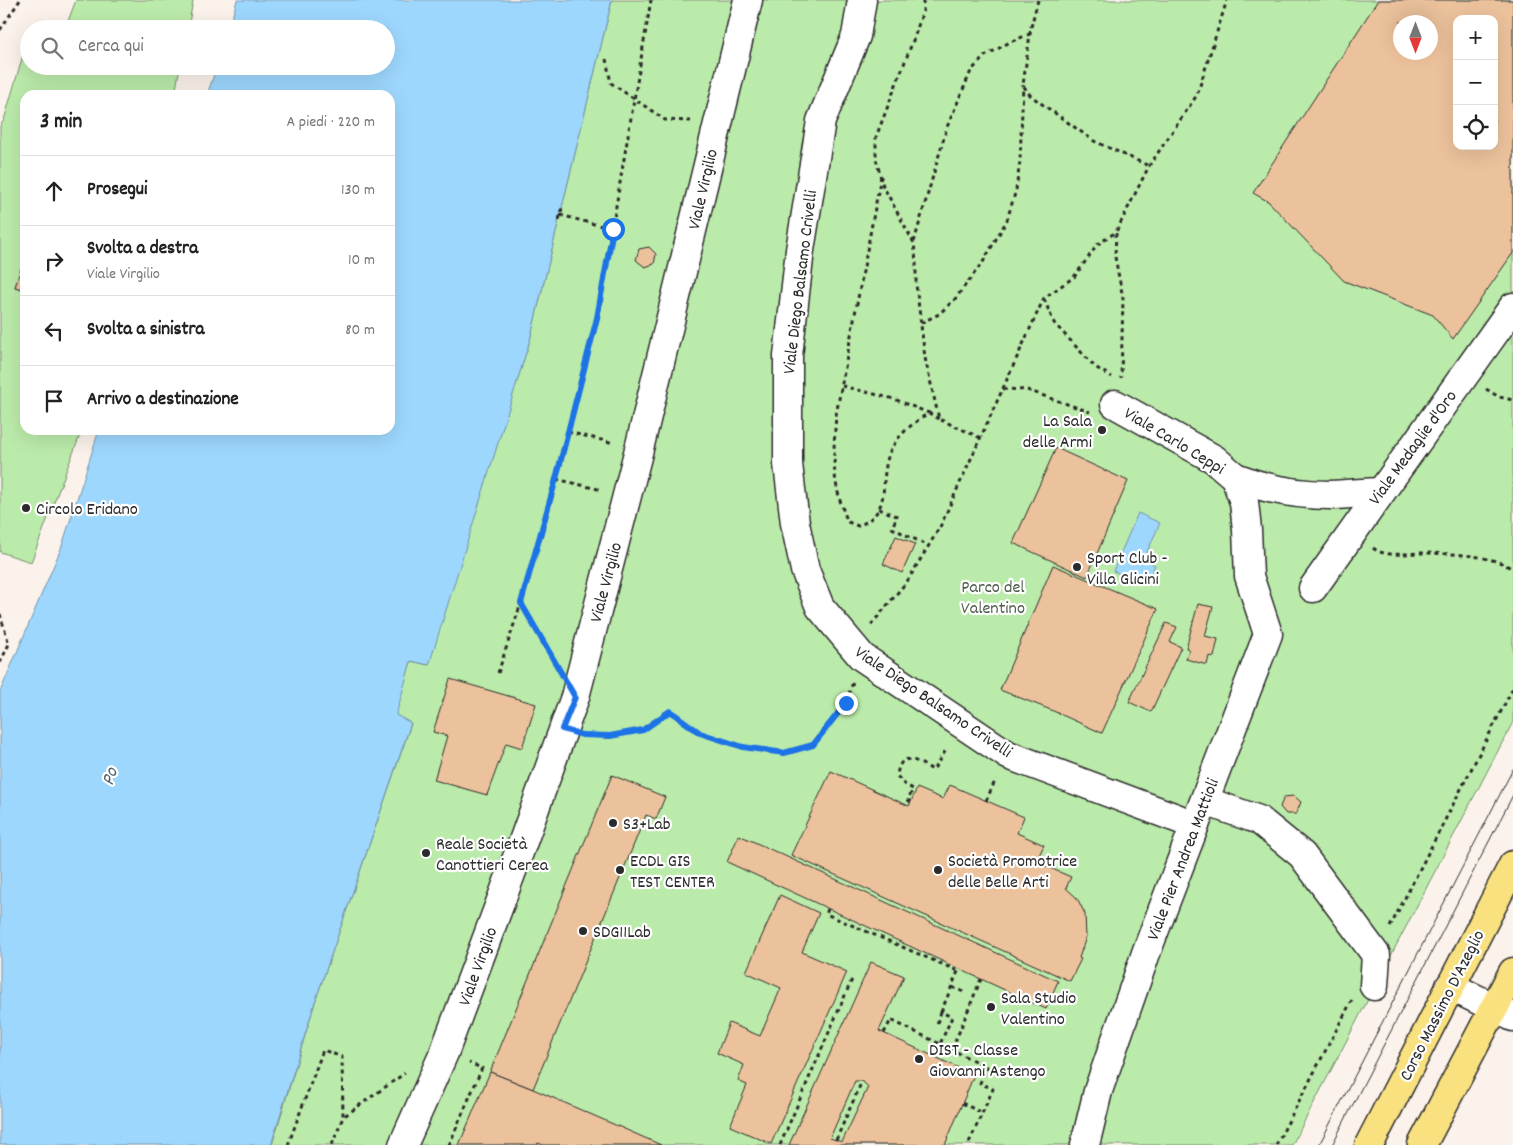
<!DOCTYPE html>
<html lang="it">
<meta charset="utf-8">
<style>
:root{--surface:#fff;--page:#f2f2f2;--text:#222;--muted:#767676;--line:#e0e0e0}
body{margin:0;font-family:Dekko,sans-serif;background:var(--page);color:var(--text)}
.controls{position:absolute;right:15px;top:15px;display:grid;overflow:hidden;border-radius:10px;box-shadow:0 5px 20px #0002}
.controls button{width:45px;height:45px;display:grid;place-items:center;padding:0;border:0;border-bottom:1px solid var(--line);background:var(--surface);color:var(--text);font:25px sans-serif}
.compass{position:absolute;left:1393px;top:15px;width:45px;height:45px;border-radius:50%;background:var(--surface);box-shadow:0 5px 20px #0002;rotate:180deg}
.stop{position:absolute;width:15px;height:15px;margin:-11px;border:4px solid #1a73e8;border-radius:50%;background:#fff}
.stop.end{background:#1a73e8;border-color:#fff;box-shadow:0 1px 5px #0008}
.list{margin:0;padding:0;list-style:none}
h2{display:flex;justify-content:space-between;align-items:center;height:65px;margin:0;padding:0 20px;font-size:21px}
h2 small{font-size:16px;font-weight:400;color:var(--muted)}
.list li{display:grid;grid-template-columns:32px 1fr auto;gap:15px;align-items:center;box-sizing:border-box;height:70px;padding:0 20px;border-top:1px solid var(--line)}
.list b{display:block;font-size:19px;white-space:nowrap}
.list p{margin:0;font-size:16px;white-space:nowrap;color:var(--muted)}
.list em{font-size:16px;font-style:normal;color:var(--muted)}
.icon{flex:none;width:28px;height:28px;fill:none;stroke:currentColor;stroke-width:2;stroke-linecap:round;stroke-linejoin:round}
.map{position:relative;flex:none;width:1513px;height:1145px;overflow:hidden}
.search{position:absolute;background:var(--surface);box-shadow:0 5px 20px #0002;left:20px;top:20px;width:375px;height:55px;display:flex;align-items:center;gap:12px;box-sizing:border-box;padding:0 18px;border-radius:28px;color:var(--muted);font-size:19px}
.panel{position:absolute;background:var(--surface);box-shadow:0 5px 20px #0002;left:20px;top:90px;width:375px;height:345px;border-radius:15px}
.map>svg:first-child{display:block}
.green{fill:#bbebaa;stroke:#738b6a;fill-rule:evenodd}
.water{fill:#9ed7fe;stroke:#7092aa}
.building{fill:#ecc29c;stroke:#2b2b2b;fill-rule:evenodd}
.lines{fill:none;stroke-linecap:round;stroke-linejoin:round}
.minor-casing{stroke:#2b2b2b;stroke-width:31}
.major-casing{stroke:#2b2b2b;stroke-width:31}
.path{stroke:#2b2b2b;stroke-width:3;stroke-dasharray:4 4;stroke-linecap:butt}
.minor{stroke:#fff;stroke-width:28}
.major{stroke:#fae180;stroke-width:28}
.tram{stroke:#2b2b2b;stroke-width:1}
.route{stroke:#1a73e8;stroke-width:6}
.poi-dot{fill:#2b2b2b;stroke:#fff;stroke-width:2}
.labels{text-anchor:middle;stroke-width:4.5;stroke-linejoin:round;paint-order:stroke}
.street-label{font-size:18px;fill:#2b2b2b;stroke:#fff}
.poi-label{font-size:18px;fill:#2b2b2b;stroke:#fff;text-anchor:start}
.park-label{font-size:18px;fill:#4f5b4b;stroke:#fff}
.water-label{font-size:19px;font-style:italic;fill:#4e5f6a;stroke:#fff}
</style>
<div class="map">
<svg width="1513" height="1145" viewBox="0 0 1513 1145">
<rect width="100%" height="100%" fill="#fbf3eb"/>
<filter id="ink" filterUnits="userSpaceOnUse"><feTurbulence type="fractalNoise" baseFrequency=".02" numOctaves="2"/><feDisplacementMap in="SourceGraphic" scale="10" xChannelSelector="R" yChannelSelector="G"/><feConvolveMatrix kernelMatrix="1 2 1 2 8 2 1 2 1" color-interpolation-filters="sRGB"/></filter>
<g filter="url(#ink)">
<g class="green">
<polygon points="76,0 193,0 188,29 65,29"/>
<path d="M612 0H1513V722L1292 1145H272L316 999 411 724 395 715 411 661 428 665 530 340ZM1457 19H1494V146H1457ZM1400 22H1430V52H1400Z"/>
<polygon points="29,54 29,66 180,66 175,95 25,95 25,256 15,287 25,290 25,430 82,430 31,562 0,552 0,126 4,120 23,55"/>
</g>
<g class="water">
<polygon points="237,0 612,0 530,340 429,665 411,661 396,715 411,723 316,999 271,1145 0,1145 0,692 62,546 99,430 390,430 390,95 207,95 217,66 386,66 386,29 229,29"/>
<polygon points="1138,513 1160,523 1144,559 1155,565 1146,585 1113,571"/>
</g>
<g class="building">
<path d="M1378 0H1513V253L1453 339 1433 315 1344 281 1269 202 1253 193ZM1457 19H1494V146H1457ZM1400 22H1430V52H1400Z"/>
<polygon points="649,247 656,254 654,264 645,267 636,260 639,249"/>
<polygon points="25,256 25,290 15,287"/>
<polygon points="1056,448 1128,481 1087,577 1013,543"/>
<polygon points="896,536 915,544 902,573 883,564"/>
<polygon points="1053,565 1158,609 1102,733 1051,710 1000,690"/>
<polygon points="1198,604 1213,607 1205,636 1218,639 1214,657 1209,656 1207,665 1186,659 1189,649 1186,648"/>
<polygon points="1166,623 1177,627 1170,642 1181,647 1151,712 1129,702"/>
<polygon points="450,679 536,704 522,748 506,743 487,795 434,780 447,736 433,732"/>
<polygon points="831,771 909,806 917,788 943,799 950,785 1024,817 1017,833 1044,845 1036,862 1071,877 1066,888 1077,898 1085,914 1086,937 1079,958 1081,959 1070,981 791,855"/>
<polygon points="612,775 665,797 656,819 646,815 533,1089 490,1072"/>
<polygon points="1294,796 1301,802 1296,814 1286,814 1280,807 1284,797"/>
<polygon points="739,835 1058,981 1046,1009 727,862"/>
<polygon points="780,895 819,913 802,952 847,972 771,1144 730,1126 747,1085 738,1081 744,1065 717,1053 729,1023 760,1036 781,988 746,972"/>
<path d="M871 962 904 976 879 1031 974 1075 945 1145H789ZM855 1081H862L868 1087 842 1142 830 1138Z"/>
<polygon points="490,1072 533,1089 661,1145 543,1145 538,1143 537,1145 459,1145"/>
</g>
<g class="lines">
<defs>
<g id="minor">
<polyline points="862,0 856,36 821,121 800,250 788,356 788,464 795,523 805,570 820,607 862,657 1008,755 1195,825"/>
<path d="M1235 477C1265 489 1297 495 1330 495 1346 495 1363 492 1380 492"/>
<polyline points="1313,588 1513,307"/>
<polyline points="1205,801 1259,820 1302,855 1376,955 1374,986"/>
<polyline points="1450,986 1513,1017"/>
<polyline points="403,1145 444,1053 521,847 575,697 639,449 748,0"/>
<polyline points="1085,1145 1098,1091 1146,953 1268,634 1249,576 1247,530 1244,502 1235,477 1214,459 1115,404"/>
</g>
<g id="major">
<polyline points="1369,1145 1513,865"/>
<polyline points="1422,1145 1513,972"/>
</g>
</defs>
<use href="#minor" class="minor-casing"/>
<use href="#major" class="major-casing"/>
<g class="path">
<polyline points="923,0 923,11 914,38 876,137 876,159 883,186 914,243 916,262 916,284 925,358 939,419 981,438"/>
<polyline points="1038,0 1031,27 1023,85 1030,95 1042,104 1094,141 1149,166"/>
<polyline points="0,30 20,0"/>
<polyline points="606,59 611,83 665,120 691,121"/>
<path d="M881 176 836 415C833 455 831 484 848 522L858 526C891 512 880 489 887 461 892 439 911 424 929 413L939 419"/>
<polyline points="560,215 613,229"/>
<polyline points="559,220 562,208"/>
<polyline points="1116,233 1115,257 1123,298 1121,378"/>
<polyline points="914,242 947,127 971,71 985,56 1010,42 1030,34"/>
<polyline points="1044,299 1054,323 1095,367 1112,377"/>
<polyline points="921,323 939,314 955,299 983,262 1007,220 1016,190 1020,161 1023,85"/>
<polyline points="842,386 894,399 929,413"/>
<polyline points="1003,389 1027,390 1090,412"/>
<polyline points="1486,389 1499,397 1513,400"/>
<polyline points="568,432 614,443"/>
<polyline points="556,479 602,490"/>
<polyline points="879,509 897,516 892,528 929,546"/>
<path d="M1373 548C1387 559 1409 552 1426 553 1453 554 1489 554 1513 569"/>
<polyline points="521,603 556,663"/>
<polyline points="0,614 9,644 0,663"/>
<polyline points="871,625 908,580 940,527 1044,298 1074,277 1098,244 1116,232 1149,166 1197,95 1227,0"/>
<polyline points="498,673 521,603 556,479 597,318 651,0"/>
<polyline points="589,735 610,736 643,730 669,711 700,733 743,747 784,753 813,745 846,703 853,682"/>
<polyline points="986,801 996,779"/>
<path d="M911 802 908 800 913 789 904 784 897 776C900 748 918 762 933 770L946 750"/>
<polyline points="828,909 826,914 958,971"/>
<polyline points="1390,927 1513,688"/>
<polyline points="952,987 966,993"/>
<polyline points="941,1012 959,969"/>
<polyline points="937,1023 941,1012 952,1017 940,1044"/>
<polyline points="884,1033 891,1020 987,1067 980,1083 993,1089 968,1145"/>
<polyline points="952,1049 981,979"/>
<polyline points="962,1103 982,1113"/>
<polyline points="836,1140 862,1081"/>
<polyline points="288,1145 323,1050 342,1057 343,1117 405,1073"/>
<polyline points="332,1145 343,1117"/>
<polyline points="449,1145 482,1068 469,1063"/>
<polyline points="780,1145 853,977"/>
<polyline points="1276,1145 1352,1000"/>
</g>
<use href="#minor" class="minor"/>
<use href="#major" class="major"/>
<g class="tram">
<polyline points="1319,1145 1513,769"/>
<polyline points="1332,1145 1513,795"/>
</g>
</g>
</g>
<g class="lines" filter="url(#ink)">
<polyline class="route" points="613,229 597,318 556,479 521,603 575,697 562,729 582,735 610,736 643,730 670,711 700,733 743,747 784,753 813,745 846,703"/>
</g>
<g class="poi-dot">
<circle cx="1102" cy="430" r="5"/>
<circle cx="26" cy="508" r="5"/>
<circle cx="1077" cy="567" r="5"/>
<circle cx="613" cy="823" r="5"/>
<circle cx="426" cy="853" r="5"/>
<circle cx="620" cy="870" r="5"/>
<circle cx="938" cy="870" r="5"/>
<circle cx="583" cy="931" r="5"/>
<circle cx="991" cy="1007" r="5"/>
<circle cx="919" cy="1059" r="5"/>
</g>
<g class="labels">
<g class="street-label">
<text transform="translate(702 189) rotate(-77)" y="6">Viale Virgilio</text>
<text transform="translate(799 282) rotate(-83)" y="6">Viale Diego Balsamo Crivelli</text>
<text transform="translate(1175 440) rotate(31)" y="6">Viale Carlo Ceppi</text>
<text transform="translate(1412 447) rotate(-54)" y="6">Viale Medaglie d'Oro</text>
<text transform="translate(605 582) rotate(-75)" y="6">Viale Virgilio</text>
<text transform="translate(934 701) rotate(34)" y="6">Viale Diego Balsamo Crivelli</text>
<text transform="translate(1182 859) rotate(-69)" y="6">Viale Pier Andrea Mattioli</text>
<text transform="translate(477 966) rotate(-70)" y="6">Viale Virgilio</text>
<text transform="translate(1441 1005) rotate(-63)" y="6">Corso Massimo D'Azeglio</text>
</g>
<g class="poi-label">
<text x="1092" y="426" text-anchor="end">La Sala<tspan x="1092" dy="21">delle Armi</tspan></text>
<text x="36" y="514">Circolo Eridano</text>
<text x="1087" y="563">Sport Club -<tspan x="1087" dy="21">Villa Glicini</tspan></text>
<text x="623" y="829">S3+Lab</text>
<text x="436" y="849">Reale Società<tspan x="436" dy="21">Canottieri Cerea</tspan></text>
<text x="630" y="866">ECDL GIS<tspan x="630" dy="21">TEST CENTER</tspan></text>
<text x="948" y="866">Società Promotrice<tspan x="948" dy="21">delle Belle Arti</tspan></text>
<text x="593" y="937">SDG11Lab</text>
<text x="1001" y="1003">Sala Studio<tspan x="1001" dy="21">Valentino</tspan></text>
<text x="929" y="1055">DIST - Classe<tspan x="929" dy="21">Giovanni Astengo</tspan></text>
</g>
<g class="park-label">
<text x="993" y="592">Parco del<tspan x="993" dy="21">Valentino</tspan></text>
</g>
<g class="water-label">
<text transform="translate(108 776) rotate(-73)" y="7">Po</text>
</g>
</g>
</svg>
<div class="controls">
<button>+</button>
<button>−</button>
<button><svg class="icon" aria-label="locate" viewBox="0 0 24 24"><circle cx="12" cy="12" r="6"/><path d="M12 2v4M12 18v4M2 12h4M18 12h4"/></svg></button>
</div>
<svg class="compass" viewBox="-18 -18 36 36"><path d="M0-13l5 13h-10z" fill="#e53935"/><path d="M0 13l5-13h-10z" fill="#767676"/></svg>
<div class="stop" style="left:613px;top:229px"></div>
<div class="stop end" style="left:846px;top:703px"></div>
<div class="search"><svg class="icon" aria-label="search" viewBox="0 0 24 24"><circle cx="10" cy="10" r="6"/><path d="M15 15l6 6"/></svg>Cerca qui</div>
<section class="panel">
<h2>3 min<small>A piedi · 220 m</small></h2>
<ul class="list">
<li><svg class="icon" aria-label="ahead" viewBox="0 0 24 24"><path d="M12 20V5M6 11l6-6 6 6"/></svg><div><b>Prosegui</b></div><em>130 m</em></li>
<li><svg class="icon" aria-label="right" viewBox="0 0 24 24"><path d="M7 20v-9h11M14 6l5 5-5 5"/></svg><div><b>Svolta a destra</b><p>Viale Virgilio</p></div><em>10 m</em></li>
<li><svg class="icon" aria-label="left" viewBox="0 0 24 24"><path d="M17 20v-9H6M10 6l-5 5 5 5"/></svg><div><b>Svolta a sinistra</b></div><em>80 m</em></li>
<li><svg class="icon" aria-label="arrive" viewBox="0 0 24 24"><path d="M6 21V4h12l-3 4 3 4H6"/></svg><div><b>Arrivo a destinazione</b></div></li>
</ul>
</section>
</div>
